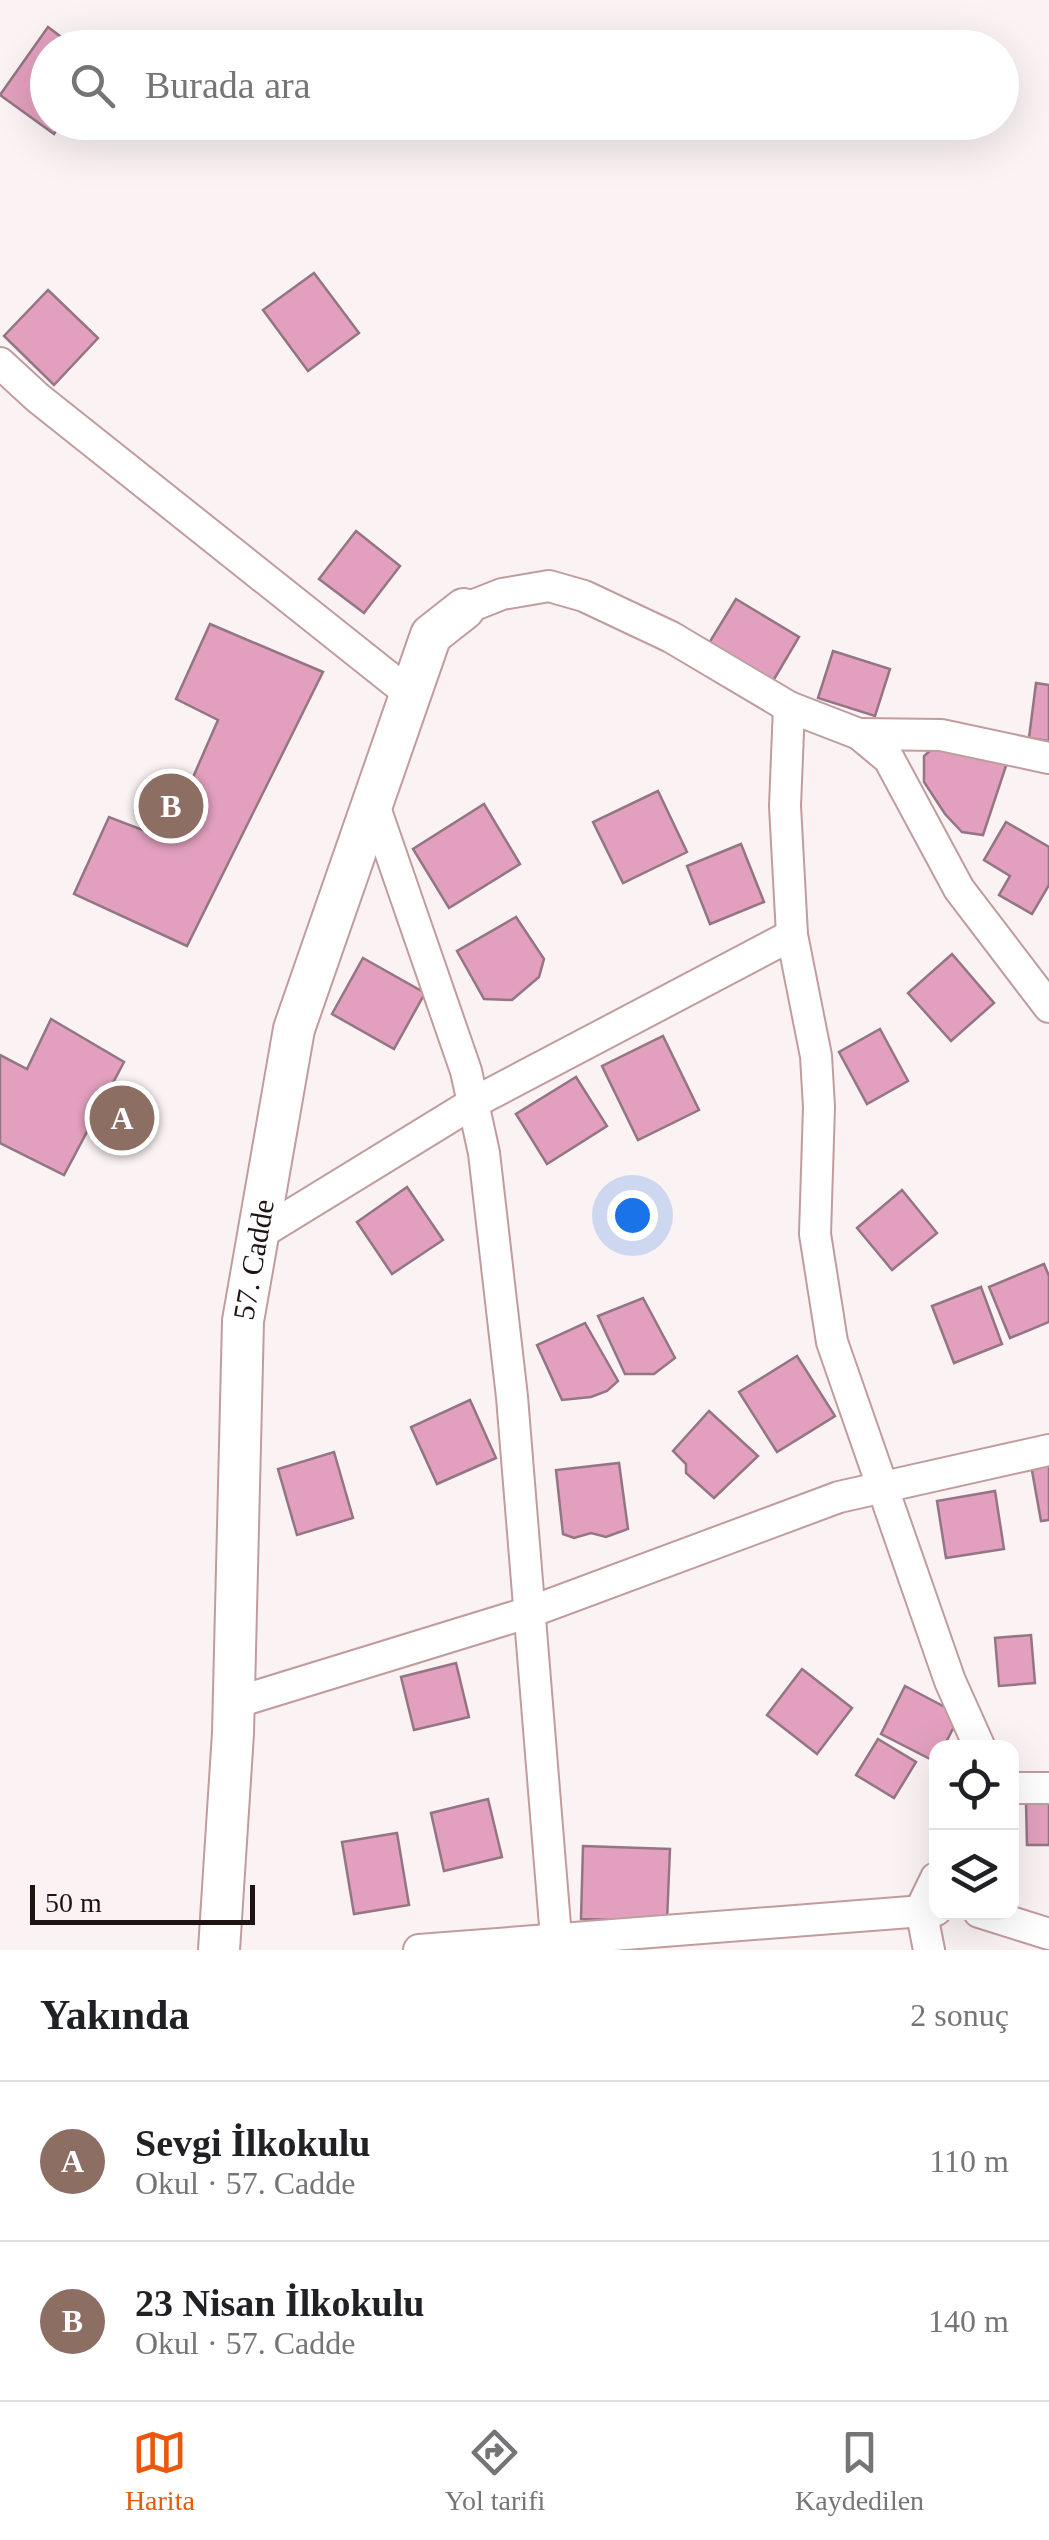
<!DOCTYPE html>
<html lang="tr">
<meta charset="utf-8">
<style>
:root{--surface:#fff;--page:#f2f2f2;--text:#202124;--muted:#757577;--line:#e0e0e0;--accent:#ea580c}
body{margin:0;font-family:Georgia,serif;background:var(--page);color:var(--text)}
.controls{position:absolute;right:30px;bottom:30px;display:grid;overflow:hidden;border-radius:20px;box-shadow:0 10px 40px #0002}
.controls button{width:90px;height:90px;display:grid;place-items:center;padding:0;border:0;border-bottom:2px solid var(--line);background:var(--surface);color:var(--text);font:50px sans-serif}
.scale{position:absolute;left:30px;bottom:25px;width:225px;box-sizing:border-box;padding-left:10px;border:5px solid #201314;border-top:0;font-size:28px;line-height:35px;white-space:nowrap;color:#201314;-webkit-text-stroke:8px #faf2f3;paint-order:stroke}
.you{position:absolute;left:632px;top:1215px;width:35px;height:35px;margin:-25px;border:8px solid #fff;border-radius:50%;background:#1a73e8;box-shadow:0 0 0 15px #1a73e833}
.badge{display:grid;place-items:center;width:65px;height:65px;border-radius:50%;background:var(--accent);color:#fff;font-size:32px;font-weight:700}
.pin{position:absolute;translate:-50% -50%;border:5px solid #fff;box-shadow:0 2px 10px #0006}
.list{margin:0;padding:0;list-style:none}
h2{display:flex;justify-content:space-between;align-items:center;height:130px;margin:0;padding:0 40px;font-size:42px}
h2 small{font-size:32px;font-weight:400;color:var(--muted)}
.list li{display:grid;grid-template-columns:65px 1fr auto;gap:30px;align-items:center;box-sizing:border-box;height:160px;padding:0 40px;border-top:2px solid var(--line)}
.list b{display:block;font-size:38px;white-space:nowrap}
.list p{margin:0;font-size:32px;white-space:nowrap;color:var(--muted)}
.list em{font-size:32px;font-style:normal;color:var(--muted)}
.icon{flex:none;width:55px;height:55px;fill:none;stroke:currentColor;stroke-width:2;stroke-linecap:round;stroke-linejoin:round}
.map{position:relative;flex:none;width:1049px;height:1950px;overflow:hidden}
.search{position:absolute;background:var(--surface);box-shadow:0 10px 40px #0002;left:30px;right:30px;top:30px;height:110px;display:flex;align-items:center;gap:25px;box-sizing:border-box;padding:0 35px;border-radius:55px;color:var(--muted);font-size:38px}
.sheet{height:450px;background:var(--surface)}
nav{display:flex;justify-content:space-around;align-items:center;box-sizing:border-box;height:140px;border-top:2px solid var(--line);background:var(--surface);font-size:28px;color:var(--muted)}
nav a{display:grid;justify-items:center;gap:5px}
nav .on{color:var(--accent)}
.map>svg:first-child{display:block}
.building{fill:#e2a0be;stroke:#947583;stroke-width:2.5}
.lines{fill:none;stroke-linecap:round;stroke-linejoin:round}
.street-casing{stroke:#c19c9f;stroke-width:34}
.secondary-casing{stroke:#c19c9f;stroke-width:44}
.street{stroke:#fff;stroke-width:30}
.secondary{stroke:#fff;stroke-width:40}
.labels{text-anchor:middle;stroke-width:8;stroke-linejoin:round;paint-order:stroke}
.street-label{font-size:30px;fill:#201314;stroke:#faf2f3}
</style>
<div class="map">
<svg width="1049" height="1950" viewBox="0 0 1049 1950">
<rect width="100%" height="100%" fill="#faf2f3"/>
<g class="building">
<polygon points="48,27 76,48 48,48 48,122 62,122 54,134 0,95"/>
<polygon points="314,273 359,333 308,371 263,310"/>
<polygon points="48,290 98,338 54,385 4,336"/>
<polygon points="356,531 400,566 364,613 319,579"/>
<polygon points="736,599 799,637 773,681 709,643"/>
<polygon points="210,624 323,672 187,946 74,894 109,817 166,839 218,720 176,699"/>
<polygon points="833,651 890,669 875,716 818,698"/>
<polygon points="1036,683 1049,685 1049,741 1029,738"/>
<polygon points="942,748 1007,763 983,835 962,832 945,814 924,782 924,756 932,749"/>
<polygon points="658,791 687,852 623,883 593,822"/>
<polygon points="484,804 520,864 449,908 413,849"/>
<polygon points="1006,822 1049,847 1049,885 1032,914 999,895 1010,876 984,860"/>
<polygon points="741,844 764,902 710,924 687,866"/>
<polygon points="516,917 544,959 539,977 512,1000 484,999 457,951"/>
<polygon points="952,954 994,1003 951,1041 908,993"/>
<polygon points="363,958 425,993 394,1049 332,1014"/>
<polygon points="51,1019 124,1062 64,1175 0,1143 0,1055 27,1069"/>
<polygon points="880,1029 908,1081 867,1104 839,1052"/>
<polygon points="663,1036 699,1110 638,1140 602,1066"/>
<polygon points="576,1077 607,1126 547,1164 516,1114"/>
<polygon points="407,1187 443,1240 392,1274 357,1222"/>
<polygon points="902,1190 937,1233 892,1270 857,1228"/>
<polygon points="1044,1264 1049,1276 1049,1322 1010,1338 989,1287"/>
<polygon points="981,1287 1002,1344 954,1363 932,1306"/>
<polygon points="643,1298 675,1358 654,1374 625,1374 598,1316"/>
<polygon points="585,1323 618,1381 607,1391 591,1397 562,1400 537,1345"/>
<polygon points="797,1356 835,1416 777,1452 739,1392"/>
<polygon points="470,1400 496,1458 437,1484 411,1427"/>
<polygon points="709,1411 758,1456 714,1498 686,1473 686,1464 673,1451"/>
<polygon points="334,1452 353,1518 297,1535 278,1469"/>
<polygon points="1049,1462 1049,1520 1041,1521 1031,1465"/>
<polygon points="619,1463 628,1529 606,1537 591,1533 574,1538 563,1534 556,1470"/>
<polygon points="995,1491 1004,1549 946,1558 937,1501"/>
<polygon points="1031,1635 1035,1683 999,1686 995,1638"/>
<polygon points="456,1663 469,1717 414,1730 401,1677"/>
<polygon points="802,1669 852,1708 817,1754 767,1715"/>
<polygon points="905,1686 960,1715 943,1748 936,1748 936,1762 881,1734"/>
<polygon points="878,1739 916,1762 894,1798 856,1775"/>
<polygon points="488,1799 502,1857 444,1871 431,1813"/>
<polygon points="1026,1802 1049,1802 1049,1845 1027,1845"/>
<polygon points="397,1833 409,1905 354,1914 342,1842"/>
<polygon points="583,1846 670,1849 667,1921 581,1919"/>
</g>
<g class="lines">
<defs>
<g id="street">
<polyline points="0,363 38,398 410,694"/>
<polyline points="464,609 502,594 549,586 584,596 671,637 789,707 859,734 889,759 959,889 1049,1007"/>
<polyline points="789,707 785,806 792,935 816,1056 819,1107 815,1234 832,1342 950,1681 980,1748"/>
<polyline points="859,734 941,735 1049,758"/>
<polyline points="373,802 466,1071 484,1153 512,1397 557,1950"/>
<polyline points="258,1235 473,1103 792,935"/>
<polyline points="234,1703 530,1612 839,1497 1049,1450"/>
<polyline points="1012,1788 1049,1788"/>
<polyline points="979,1912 1049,1934"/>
<polyline points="419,1950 936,1910"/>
<polyline points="929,1950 921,1909 936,1878"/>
</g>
<g id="secondary">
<path id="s1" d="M219 1950 233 1733 243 1321 294 1029 431 635 464 609"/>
</g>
</defs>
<use href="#street" class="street-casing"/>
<use href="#secondary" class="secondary-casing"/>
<use href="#street" class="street"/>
<use href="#secondary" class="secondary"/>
</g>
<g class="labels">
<g class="street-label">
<text dy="10" stroke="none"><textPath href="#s1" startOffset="692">57. Cadde</textPath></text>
</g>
</g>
</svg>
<div class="controls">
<button><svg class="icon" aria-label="locate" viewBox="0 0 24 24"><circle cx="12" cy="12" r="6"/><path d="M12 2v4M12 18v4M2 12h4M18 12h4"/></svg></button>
<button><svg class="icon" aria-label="layers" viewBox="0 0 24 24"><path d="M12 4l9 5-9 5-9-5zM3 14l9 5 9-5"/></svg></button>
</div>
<div class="scale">50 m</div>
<div class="you"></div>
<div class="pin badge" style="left:122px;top:1118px;background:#8d6e63">A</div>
<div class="pin badge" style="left:171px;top:806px;background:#8d6e63">B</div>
<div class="search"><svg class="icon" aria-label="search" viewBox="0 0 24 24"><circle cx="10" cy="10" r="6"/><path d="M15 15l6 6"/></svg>Burada ara</div>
</div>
<section class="sheet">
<h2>Yakında<small>2 sonuç</small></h2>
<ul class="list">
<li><span class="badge" style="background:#8d6e63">A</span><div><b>Sevgi İlkokulu</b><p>Okul · 57. Cadde</p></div><em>110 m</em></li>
<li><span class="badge" style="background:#8d6e63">B</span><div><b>23 Nisan İlkokulu</b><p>Okul · 57. Cadde</p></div><em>140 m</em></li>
</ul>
</section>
<nav>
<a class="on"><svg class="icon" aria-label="map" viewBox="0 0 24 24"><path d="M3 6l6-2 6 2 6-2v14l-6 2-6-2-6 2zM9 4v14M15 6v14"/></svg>Harita</a>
<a><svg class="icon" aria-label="directions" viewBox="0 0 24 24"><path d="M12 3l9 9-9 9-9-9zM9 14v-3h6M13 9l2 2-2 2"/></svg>Yol tarifi</a>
<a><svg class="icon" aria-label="saved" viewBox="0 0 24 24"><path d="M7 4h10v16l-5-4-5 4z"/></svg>Kaydedilen</a>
</nav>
